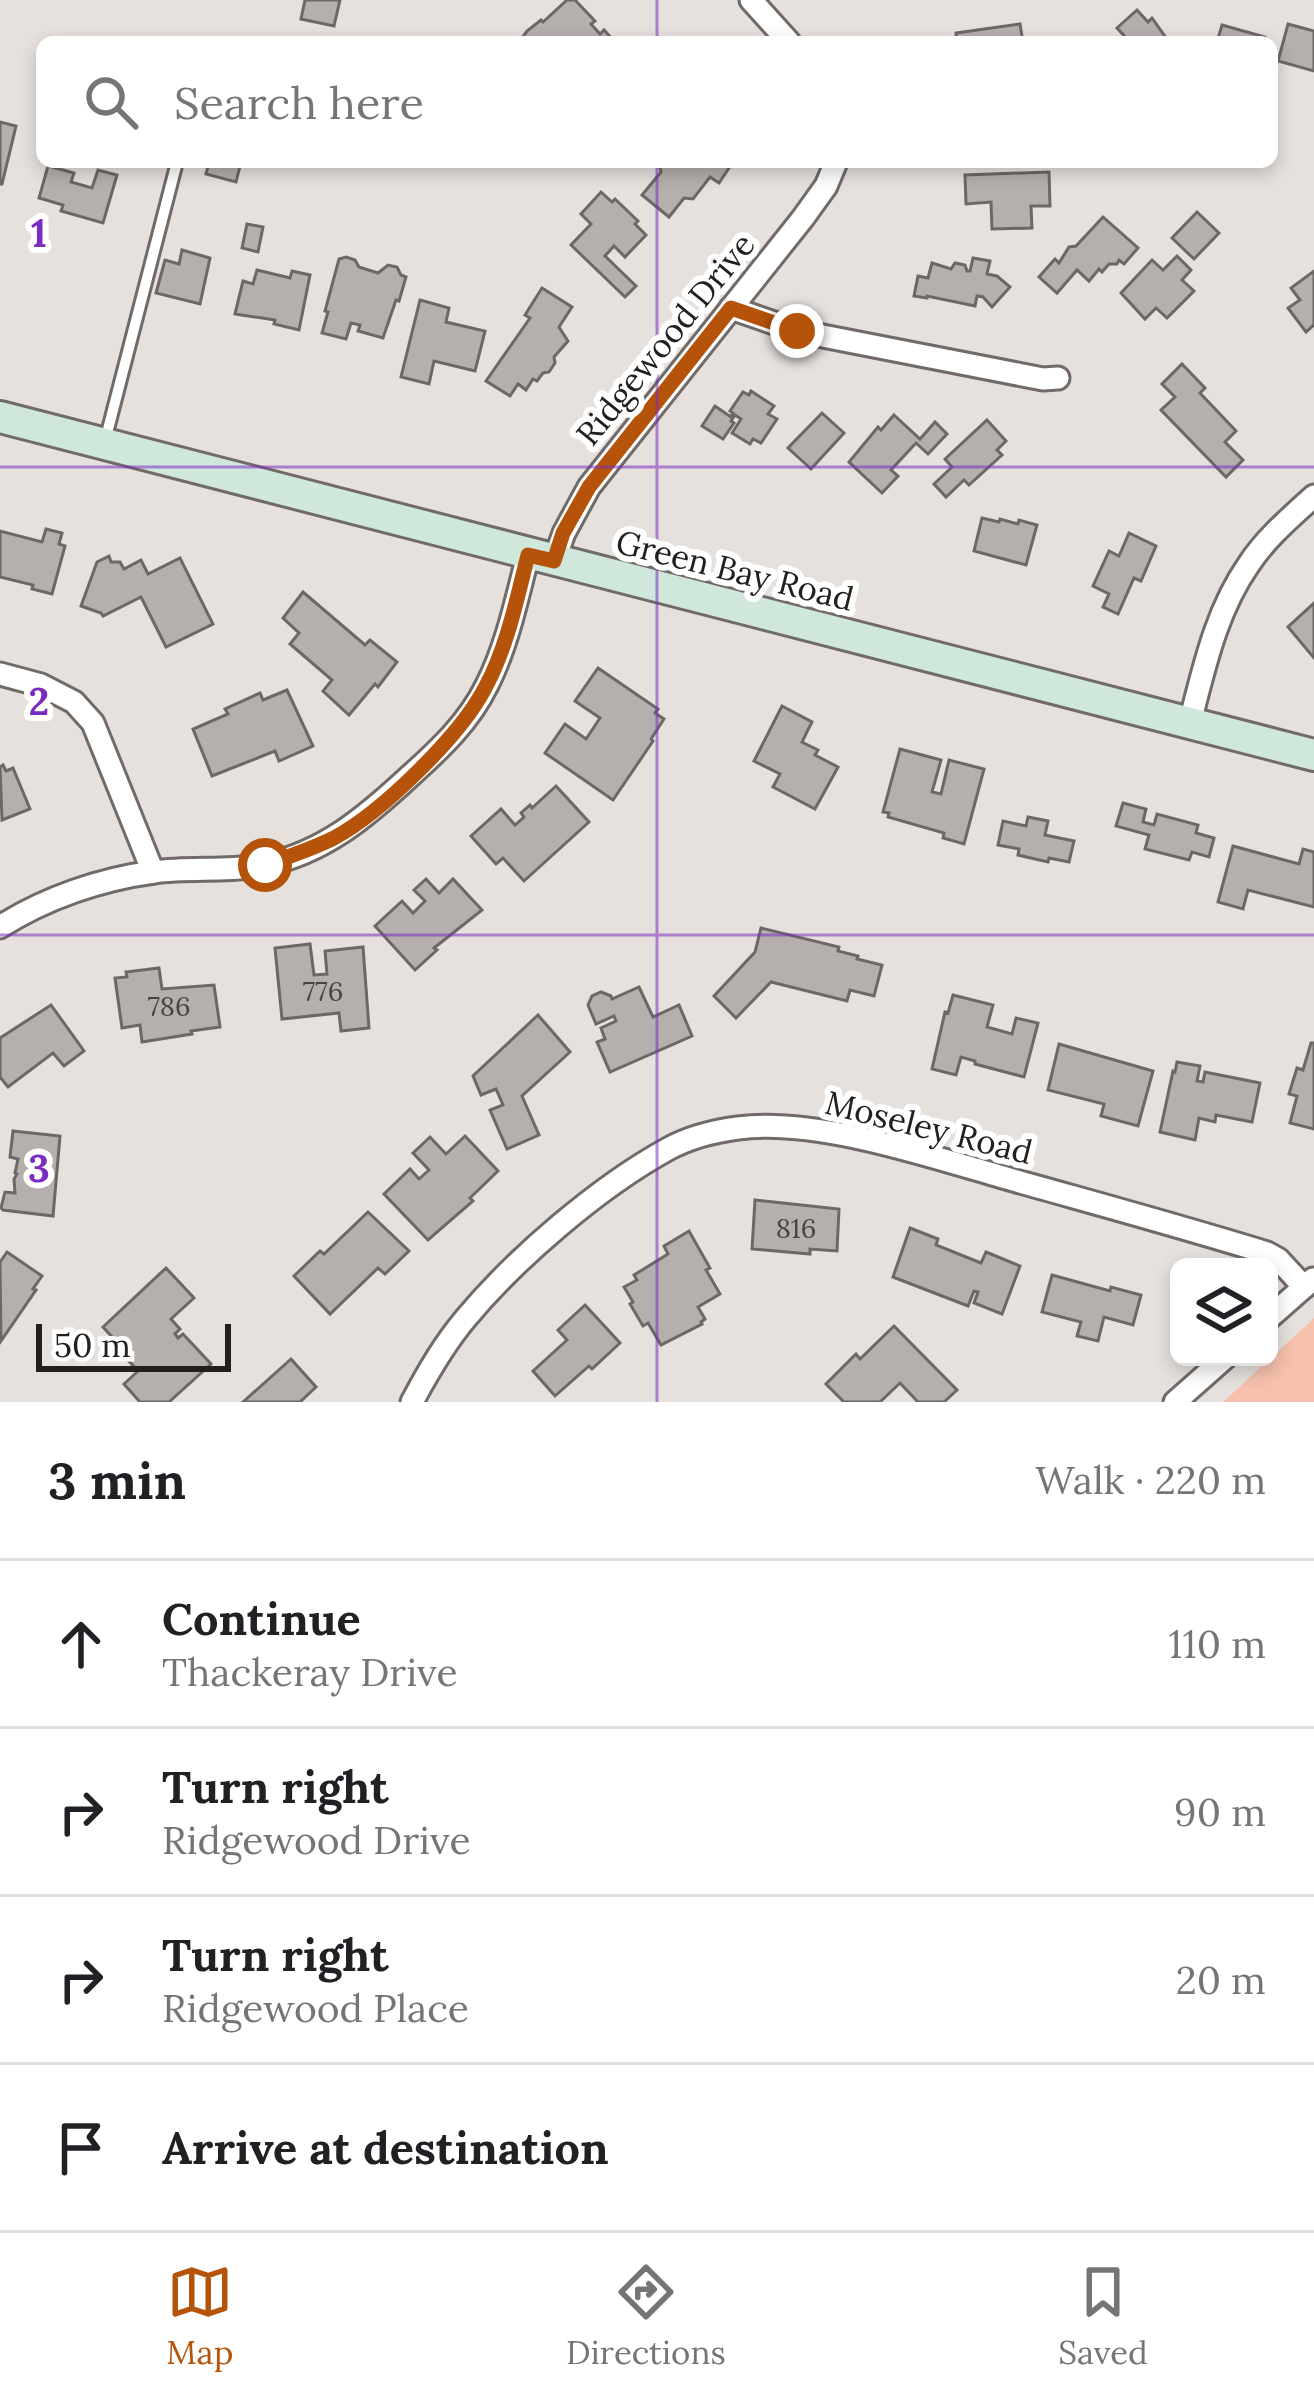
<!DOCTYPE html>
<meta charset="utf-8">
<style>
:root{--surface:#fff;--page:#f2f2f2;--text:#202124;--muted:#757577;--line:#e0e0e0;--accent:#b45309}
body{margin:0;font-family:Lora,serif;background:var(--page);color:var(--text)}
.controls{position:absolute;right:36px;bottom:36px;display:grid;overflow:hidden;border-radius:18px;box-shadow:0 6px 18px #0003}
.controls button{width:108px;height:108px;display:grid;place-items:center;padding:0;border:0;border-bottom:3px solid var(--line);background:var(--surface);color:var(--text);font:60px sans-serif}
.scale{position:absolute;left:36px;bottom:30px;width:195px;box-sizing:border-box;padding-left:12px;border:6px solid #22201f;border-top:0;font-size:33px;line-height:42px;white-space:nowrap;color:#22201f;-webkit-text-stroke:9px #fff;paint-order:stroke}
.stop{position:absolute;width:36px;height:36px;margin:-27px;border:9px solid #b45309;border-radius:50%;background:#fff}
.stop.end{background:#b45309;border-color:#fff;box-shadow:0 3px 12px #0008}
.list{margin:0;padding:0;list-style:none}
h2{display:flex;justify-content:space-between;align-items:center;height:156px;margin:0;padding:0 48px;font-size:51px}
h2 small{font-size:39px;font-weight:400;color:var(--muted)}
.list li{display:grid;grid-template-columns:78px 1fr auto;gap:36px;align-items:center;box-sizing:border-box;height:168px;padding:0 48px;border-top:3px solid var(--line)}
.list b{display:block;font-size:45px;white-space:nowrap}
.list p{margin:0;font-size:39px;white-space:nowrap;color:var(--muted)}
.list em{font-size:39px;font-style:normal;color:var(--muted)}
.icon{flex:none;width:66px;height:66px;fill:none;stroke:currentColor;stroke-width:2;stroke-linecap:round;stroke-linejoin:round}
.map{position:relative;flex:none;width:1314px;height:1402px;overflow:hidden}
.search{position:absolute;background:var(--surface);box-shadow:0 6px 18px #0003;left:36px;right:36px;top:36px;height:132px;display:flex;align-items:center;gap:30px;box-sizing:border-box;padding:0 42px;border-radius:18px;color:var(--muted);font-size:45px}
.sheet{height:828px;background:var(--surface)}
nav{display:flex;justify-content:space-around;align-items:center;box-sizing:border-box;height:168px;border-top:3px solid var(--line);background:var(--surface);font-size:33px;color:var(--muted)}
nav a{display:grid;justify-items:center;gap:6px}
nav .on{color:var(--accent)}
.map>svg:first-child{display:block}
.green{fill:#f5c1ad}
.building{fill:#b5afad;stroke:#6d6866;stroke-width:3}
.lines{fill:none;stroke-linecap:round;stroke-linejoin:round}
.service-casing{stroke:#706a68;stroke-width:16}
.minor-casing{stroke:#706a68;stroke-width:27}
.secondary-casing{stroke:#706a68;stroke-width:36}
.service{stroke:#fff;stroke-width:10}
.minor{stroke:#fff;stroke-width:21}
.secondary{stroke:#d0e7dc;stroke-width:30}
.route{stroke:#b45309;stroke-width:15}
.grid{fill:none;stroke:#7b2cbf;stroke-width:3;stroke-opacity:0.55}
.labels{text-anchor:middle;stroke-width:12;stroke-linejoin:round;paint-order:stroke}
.number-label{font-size:27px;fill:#474442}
.street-label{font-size:33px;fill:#22201f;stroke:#fff}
.grid-label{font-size:39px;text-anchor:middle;font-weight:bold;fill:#7b2cbf;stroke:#fff;stroke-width:12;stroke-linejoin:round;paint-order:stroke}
</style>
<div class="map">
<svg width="1314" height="1402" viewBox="0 0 1314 1402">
<rect width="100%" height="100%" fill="#e7e1de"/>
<polygon class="green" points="1314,1318 1314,1402 1223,1402 1313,1319"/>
<g class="building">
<polygon points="305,0 340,0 334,26 301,19"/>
<polygon points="567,0 575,0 595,21 591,24 600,34 604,30 615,42 519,42 527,31 541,20 543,22"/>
<polygon points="1137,10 1148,22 1152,18 1169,42 1130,42 1117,28"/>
<polygon points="1020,24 1023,42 957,42 956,33"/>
<polygon points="1288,24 1314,31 1314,71 1278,61"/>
<polygon points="1222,25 1265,37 1264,42 1217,42"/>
<polygon points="0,122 16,126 2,184 0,184"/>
<polygon points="209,162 241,162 236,182 206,174"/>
<polygon points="665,162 733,162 719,183 710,177 693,199 684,198 669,217 642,195 661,172 660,167"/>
<polygon points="48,166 74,173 71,182 92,188 98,170 117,175 103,223 61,211 63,205 39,198"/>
<polygon points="1049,172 1050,206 1031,206 1032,228 992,229 991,202 966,204 965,175"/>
<polygon points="601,192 612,202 615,199 638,221 635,224 646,235 625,257 614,246 605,256 636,286 625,297 571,245 591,224 581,214"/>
<polygon points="1197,212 1219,233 1194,259 1172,238"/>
<polygon points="1103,217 1138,248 1124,264 1119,260 1117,264 1109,264 1102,272 1099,269 1089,281 1077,270 1057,293 1039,277 1055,259 1059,263 1069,247 1076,246"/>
<polygon points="247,224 263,227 258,252 242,248"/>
<polygon points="182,250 210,258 200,304 156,293 165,260 179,264"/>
<polygon points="1177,256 1191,270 1182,280 1194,291 1167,318 1156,308 1145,319 1121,293 1152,260 1163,270"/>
<polygon points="346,257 355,260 359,267 378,273 388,265 397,267 401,275 406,277 399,301 396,300 383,338 358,331 360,325 351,323 346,339 322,333 328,312 325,311 339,259"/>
<polygon points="973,258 990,261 987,274 997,276 1010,287 992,307 983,297 977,296 975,306 927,296 927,298 914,296 918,276 928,278 932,263 951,269 955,263 965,265 967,271 970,271"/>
<polygon points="257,270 290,278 292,271 310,275 299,330 274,324 275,320 235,314 243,281 253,284"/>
<polygon points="1314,271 1314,325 1306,332 1288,308 1300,300 1291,288"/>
<polygon points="542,288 572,307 559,327 568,341 554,357 555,363 549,372 543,373 537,381 533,379 526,390 518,384 510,396 486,381 530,318 525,315"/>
<polygon points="420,300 449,308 446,322 485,331 475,371 434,361 429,384 401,377"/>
<polygon points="1182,364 1205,388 1200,393 1236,431 1225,442 1243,460 1226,477 1161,410 1175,397 1162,384"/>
<polygon points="751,391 774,406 768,414 777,419 761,443 753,439 750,444 732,433 741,419 735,415 731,421 734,423 723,439 702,426 715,406 731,417 733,413 730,411 743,392 749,395"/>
<polygon points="822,413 844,433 811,469 788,448"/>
<polygon points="894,415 920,439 935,422 947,434 928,454 916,443 891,470 898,476 882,493 849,462 878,427 881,430"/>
<polygon points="987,420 1006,441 997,450 1002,455 969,485 964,480 946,497 934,484 952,467 945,459"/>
<polygon points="982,518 999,522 1000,519 1018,524 1019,520 1037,525 1026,565 974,551"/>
<polygon points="46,529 62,533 59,544 65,546 52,594 32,589 33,585 0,577 0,531 42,542"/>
<polygon points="1129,533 1156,546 1141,581 1134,578 1118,614 1103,607 1109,594 1093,586 1109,551 1119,556"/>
<polygon points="109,556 111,562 120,562 124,569 141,560 148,574 180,558 213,624 166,647 141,597 103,616 101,613 81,606 97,562"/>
<polygon points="303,592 365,645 370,640 397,662 378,687 375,684 349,715 323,691 332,680 290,644 299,633 283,618"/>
<polygon points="1314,603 1314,658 1288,627"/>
<polygon points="598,668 658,709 655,713 664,719 651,739 653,741 613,800 545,753 565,724 586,739 600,718 575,701"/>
<polygon points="287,690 313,746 279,761 275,751 212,776 193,729 228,714 225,709 260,693 263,700"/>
<polygon points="782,706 812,722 802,742 818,750 815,755 838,767 815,809 773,787 780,774 754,761"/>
<polygon points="900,749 941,760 932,792 941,794 949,760 984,769 964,844 943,838 944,833 888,817 889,813 883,812"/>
<polygon points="3,765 6,771 13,768 30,809 2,820 0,767"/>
<polygon points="556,786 589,822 524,881 503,858 496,864 471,836 501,809 515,825 524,817 521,813 530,805 532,808"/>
<polygon points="1123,803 1146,809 1143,822 1154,825 1157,814 1198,825 1196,833 1214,838 1209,857 1192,852 1189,860 1145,849 1149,835 1116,826"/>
<polygon points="1028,817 1048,821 1045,835 1074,841 1069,862 1049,858 1048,862 1018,855 1019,849 998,845 1003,821 1026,826"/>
<polygon points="1233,846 1299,864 1303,849 1314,852 1314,907 1248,890 1243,909 1218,902"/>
<polygon points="426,879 439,893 453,879 482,910 434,948 437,950 415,970 375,926 402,901 413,913 425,901 414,890"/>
<polygon points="761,928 839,947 838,951 858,956 857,959 882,965 874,996 850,990 847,1001 771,982 736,1018 714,996 755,952"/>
<polygon points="310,944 314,975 327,974 325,951 363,947 369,1028 341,1031 339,1013 282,1019 275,948"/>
<polygon points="159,968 162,989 214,985 220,1027 191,1031 192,1034 142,1042 140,1025 122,1028 115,978 127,977 126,972"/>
<polygon points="639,987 653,1017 679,1005 692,1036 610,1072 597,1042 605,1039 601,1028 616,1021 614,1016 596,1024 588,1005 592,996 601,992 611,996 612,999"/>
<polygon points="953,995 993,1005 987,1027 1012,1034 1016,1018 1038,1023 1024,1077 975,1064 975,1061 961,1057 956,1075 932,1069 945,1012 948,1013"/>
<polygon points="51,1005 84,1051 64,1066 53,1053 8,1087 0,1077 0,1038"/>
<polygon points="538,1015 570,1052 522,1096 539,1135 507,1149 490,1110 503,1105 496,1089 481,1095 473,1076"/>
<polygon points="1311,1043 1314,1043 1314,1129 1290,1123 1297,1096 1289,1094 1297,1068 1303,1070"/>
<polygon points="1059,1044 1153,1071 1138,1126 1101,1116 1104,1104 1048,1090"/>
<polygon points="1177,1062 1200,1066 1197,1081 1203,1082 1205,1072 1260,1083 1252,1122 1216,1115 1215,1122 1199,1118 1195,1140 1160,1132 1173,1071 1175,1072"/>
<polygon points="13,1131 60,1136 53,1216 3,1210 1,1208 5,1192 15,1193 14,1179 17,1174 15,1173 18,1159 10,1157"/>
<polygon points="465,1136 498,1171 470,1198 473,1201 428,1240 384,1194 410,1169 419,1179 429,1170 413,1153 430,1137 446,1154"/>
<polygon points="755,1200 839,1209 837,1251 810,1249 810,1254 752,1249"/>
<polygon points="368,1212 409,1251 385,1274 378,1268 330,1314 294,1276 320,1251 324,1254"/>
<polygon points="910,1228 938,1239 936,1245 981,1263 986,1252 1020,1266 1002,1314 974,1303 978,1292 974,1291 968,1306 893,1277"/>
<polygon points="689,1231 710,1268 706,1270 720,1294 698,1307 705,1319 701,1322 702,1324 661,1345 648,1323 643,1326 630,1304 633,1302 624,1287 637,1280 634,1275 668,1254 664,1246"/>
<polygon points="7,1252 42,1276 33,1289 36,1290 1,1341 0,1262"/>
<polygon points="166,1268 194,1298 171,1319 180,1329 175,1334 178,1338 183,1334 211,1364 169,1402 140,1402 124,1384 138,1371 125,1357 128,1354 103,1327"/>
<polygon points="1052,1275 1110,1291 1111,1287 1141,1295 1133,1325 1104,1317 1098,1341 1077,1336 1081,1322 1042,1312"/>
<polygon points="585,1305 620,1343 592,1369 589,1366 555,1396 533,1371 567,1340 558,1330"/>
<polygon points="894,1326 957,1390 944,1402 918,1402 900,1383 880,1402 844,1402 826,1384 856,1354 860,1359"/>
<polygon points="291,1359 316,1387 300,1402 243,1402"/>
</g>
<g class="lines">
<defs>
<polyline id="service" points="105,441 177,162"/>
<g id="minor">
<polyline points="751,0 789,42"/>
<polyline points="731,308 797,331 1043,379 1058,378"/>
<polyline points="554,561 564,533 589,487 803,218 826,186 836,162"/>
<polyline points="0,674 41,685 74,702 93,723 153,872"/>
<path d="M1190 722C1204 668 1216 611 1249 564 1266 538 1291 517 1314 496"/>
<path d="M0 927C45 898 101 879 154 872 190 867 228 872 264 865 324 853 367 816 410 776 440 749 469 722 487 685 507 646 517 598 528 555"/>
<polyline points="1269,1318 1313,1279"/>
<path d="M412 1402C428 1372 444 1344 466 1318 517 1257 599 1187 668 1149 688 1138 715 1131 738 1128 817 1117 935 1158 1013 1180 1098 1204 1183 1227 1267 1253L1278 1259 1304 1287"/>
<polyline points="1175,1402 1226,1357"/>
</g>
<polyline id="secondary" points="0,417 1314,755"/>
</defs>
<use href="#service" class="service-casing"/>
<use href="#minor" class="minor-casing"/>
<use href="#secondary" class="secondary-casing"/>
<use href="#service" class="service"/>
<use href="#minor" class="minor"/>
<use href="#secondary" class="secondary"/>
</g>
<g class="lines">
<path class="route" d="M265 865C288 857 312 849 334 838 382 812 460 736 485 688 507 648 517 598 528 555L554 561 563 533 589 487 731 308 797 331"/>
</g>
<path class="grid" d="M657 0V42M657 162V1402M0 467H1314M0 935H1314"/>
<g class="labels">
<g class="number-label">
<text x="323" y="1001">776</text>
<text x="169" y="1016">786</text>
<text x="796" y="1238">816</text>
</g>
<g class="street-label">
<text transform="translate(665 339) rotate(-51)" y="12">Ridgewood Drive</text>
<text transform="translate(735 570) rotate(14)" y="12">Green Bay Road</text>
<text transform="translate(929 1127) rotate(14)" y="12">Moseley Road</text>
</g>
</g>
<g class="grid-label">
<text x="39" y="247">1</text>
<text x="39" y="715">2</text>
<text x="39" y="1182">3</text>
</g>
</svg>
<div class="controls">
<button><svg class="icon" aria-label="layers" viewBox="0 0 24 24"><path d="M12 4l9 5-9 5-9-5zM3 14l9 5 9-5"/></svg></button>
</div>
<div class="scale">50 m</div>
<div class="stop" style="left:265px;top:865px"></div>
<div class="stop end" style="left:797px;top:331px"></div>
<div class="search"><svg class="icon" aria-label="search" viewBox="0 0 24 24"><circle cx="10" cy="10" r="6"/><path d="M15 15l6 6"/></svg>Search here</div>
</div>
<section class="sheet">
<h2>3 min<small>Walk · 220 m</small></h2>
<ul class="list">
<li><svg class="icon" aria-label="ahead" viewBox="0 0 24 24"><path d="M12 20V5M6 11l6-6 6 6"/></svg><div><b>Continue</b><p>Thackeray Drive</p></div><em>110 m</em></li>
<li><svg class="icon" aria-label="right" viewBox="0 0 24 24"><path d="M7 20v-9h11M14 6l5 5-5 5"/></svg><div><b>Turn right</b><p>Ridgewood Drive</p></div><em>90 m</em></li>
<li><svg class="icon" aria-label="right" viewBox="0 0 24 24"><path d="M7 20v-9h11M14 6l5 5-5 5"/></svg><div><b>Turn right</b><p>Ridgewood Place</p></div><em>20 m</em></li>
<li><svg class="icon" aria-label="arrive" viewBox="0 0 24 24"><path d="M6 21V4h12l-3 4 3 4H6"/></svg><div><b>Arrive at destination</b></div></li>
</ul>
</section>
<nav>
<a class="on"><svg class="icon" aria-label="map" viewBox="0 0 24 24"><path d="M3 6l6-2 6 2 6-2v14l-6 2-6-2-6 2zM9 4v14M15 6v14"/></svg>Map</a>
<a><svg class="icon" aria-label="directions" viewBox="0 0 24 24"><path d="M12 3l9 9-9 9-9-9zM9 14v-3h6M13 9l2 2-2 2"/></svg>Directions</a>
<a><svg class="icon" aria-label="saved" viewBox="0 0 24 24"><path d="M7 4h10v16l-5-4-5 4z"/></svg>Saved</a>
</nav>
